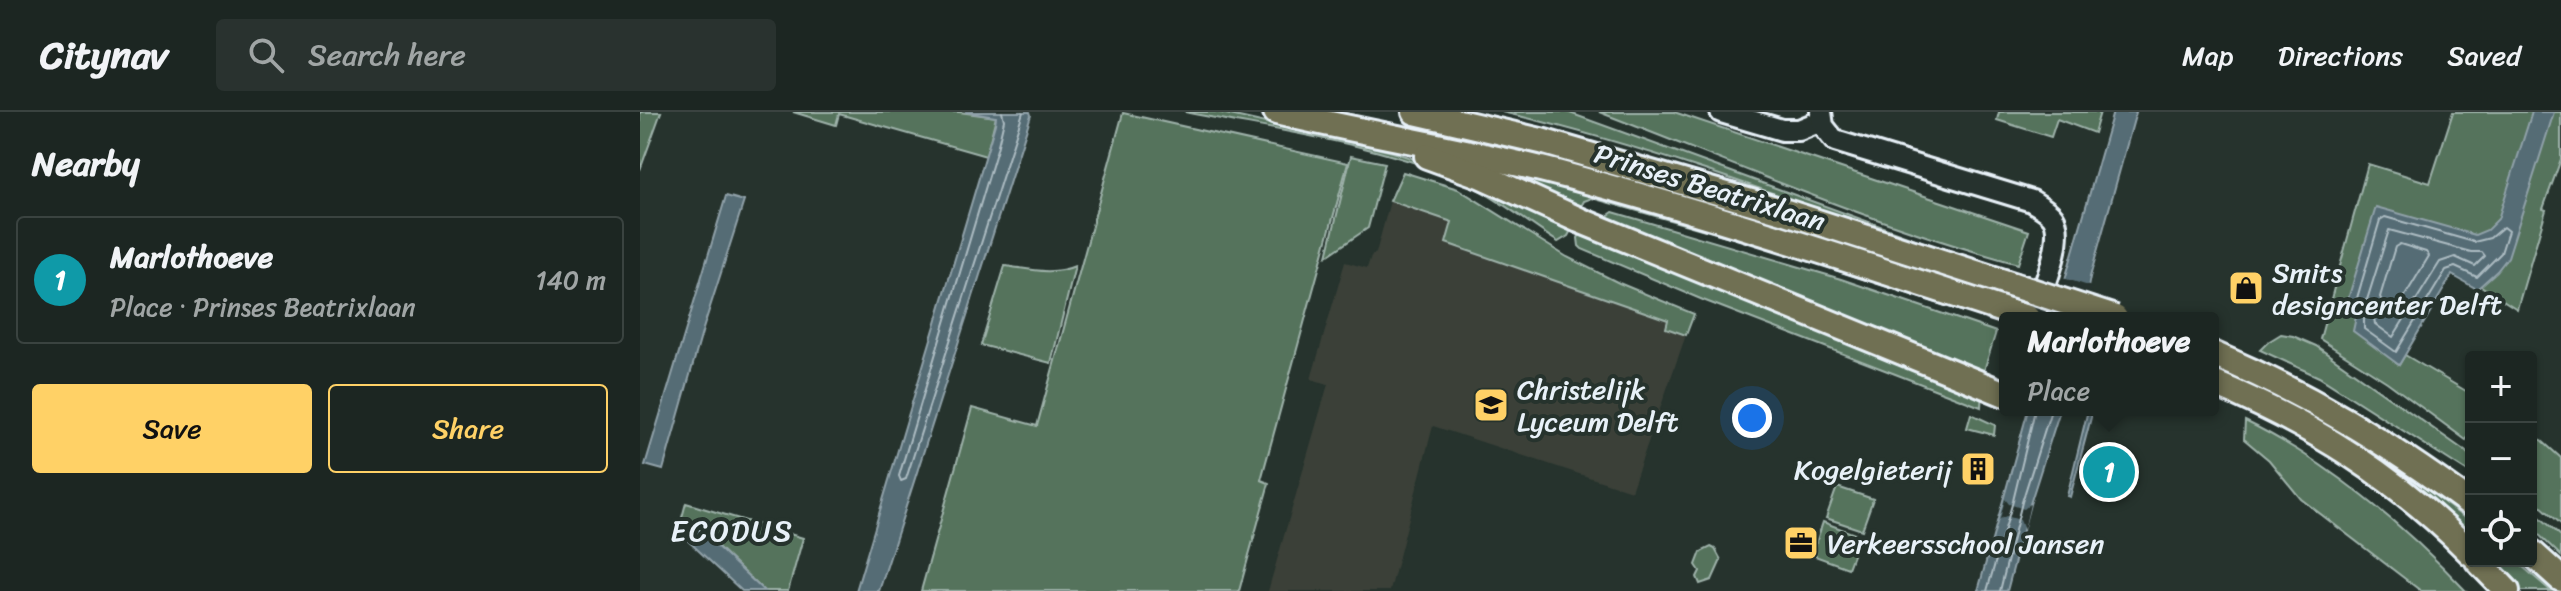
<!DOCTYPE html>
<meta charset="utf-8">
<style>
:root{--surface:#1c2622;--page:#29322f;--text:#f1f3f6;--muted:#a0a5a5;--line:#3a4340;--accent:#ffd166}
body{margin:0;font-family:Sriracha,sans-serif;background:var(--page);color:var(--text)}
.controls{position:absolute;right:24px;bottom:24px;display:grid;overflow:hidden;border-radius:8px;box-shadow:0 2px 6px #0004}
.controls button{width:72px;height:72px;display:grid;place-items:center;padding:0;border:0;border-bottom:2px solid var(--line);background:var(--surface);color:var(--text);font:40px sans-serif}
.you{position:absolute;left:1112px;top:306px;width:28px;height:28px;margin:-20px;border:6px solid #fff;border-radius:50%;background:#1a73e8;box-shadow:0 0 0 12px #1a73e833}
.badge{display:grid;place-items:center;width:52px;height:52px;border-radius:50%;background:var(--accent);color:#fff;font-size:26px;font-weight:700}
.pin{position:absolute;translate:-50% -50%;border:4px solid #fff;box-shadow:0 2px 8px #0006}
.popup{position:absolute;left:1359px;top:200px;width:220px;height:104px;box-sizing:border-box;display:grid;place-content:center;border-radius:8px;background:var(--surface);filter:drop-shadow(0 2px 6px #0005);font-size:26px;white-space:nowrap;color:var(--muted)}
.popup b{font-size:30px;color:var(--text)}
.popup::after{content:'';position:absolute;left:50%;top:100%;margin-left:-16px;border:16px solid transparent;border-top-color:var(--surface)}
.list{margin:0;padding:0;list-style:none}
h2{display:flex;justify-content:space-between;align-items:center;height:104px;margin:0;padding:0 32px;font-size:34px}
h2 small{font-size:26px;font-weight:400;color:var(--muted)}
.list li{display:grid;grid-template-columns:52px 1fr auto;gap:24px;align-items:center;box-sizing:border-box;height:128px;margin:0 16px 16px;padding:0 16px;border:2px solid var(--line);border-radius:8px}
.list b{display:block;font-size:30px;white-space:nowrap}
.list p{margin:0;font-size:26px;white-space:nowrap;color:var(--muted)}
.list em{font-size:26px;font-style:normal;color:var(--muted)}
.actions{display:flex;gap:16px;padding:24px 32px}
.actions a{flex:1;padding:18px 0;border:2px solid var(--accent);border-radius:8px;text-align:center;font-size:28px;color:var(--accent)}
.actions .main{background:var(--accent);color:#111}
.icon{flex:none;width:44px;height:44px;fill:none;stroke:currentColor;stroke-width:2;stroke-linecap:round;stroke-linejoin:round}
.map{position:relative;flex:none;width:1921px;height:479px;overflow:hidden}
header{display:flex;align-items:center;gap:48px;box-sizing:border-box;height:112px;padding:0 40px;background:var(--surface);border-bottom:2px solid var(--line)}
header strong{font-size:38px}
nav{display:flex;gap:44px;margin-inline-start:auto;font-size:28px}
.search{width:560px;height:72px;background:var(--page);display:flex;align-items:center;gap:20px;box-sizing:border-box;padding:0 28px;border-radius:8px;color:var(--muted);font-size:30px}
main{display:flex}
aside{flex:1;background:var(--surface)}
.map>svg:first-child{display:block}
.built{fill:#3a4038}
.green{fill:#55735b;stroke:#9eb2aa;stroke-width:2}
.water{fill:#556c74;stroke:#90a1a9;stroke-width:2}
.pier{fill:#26332d}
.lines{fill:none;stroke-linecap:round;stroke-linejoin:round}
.shore{stroke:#adbcc3;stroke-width:2}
.secondary-casing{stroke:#e8f1f8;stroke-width:26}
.primary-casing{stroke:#e8f1f8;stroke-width:30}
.secondary{stroke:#26332d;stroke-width:20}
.primary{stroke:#706f52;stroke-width:24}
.primary-bridge-casing{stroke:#e8f1f8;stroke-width:30;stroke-linecap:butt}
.primary-bridge{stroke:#706f52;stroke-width:24}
.labels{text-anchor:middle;stroke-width:8;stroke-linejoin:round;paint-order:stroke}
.street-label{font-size:28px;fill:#e8f1f8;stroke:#26332d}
.poi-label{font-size:28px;fill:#e8f1f8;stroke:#26332d;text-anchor:start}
.neighbourhood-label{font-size:30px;letter-spacing:2px;fill:#e8f1f8;stroke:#26332d}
</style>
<header>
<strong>Citynav</strong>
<div class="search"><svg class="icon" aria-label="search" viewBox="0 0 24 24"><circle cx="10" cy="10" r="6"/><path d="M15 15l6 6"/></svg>Search here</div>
<nav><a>Map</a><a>Directions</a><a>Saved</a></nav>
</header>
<main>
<aside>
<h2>Nearby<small></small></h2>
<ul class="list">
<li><span class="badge" style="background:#0f9aa8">1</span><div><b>Marlothoeve</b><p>Place · Prinses Beatrixlaan</p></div><em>140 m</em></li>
</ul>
<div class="actions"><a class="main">Save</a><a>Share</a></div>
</aside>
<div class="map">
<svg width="1921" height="479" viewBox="0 0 1921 479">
<rect width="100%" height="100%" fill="#26332d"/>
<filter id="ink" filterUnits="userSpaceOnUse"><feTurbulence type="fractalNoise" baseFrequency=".0125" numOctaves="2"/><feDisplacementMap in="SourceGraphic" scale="16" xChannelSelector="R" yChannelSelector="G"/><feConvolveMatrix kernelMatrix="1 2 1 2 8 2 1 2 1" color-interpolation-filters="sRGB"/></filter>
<g filter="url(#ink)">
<polygon class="built" points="750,89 813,110 806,131 1028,208 1027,216 1046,223 991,379 793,314 750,479 628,479 688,272 671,267 705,150 727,156 731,144 736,141"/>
<g class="green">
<polygon points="0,0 21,0 0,58"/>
<polygon points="153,0 319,0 356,5 346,44 199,2 196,13"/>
<path d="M545 0H577L753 40 783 50 935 111 928 124 918 130C889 112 861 88 830 73 747 32 636 19 545 0Z"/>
<path d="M862 0H927L1358 157 1330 152C1176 97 1022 37 862 0Z"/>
<path d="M959 0H1034L1389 119 1378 152C1235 113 1097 53 959 0Z"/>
<polygon points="1359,0 1460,0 1454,21 1417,7 1411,25 1357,8"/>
<polygon points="1813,0 1921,0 1921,47 1903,97 1906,98 1877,197 1811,155 1756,251 1759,253 1765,243 1831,282 1831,321 1826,328 1747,270 1680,227 1728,52 1790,71"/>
<polygon points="483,1 708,51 621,368 629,371 599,479 281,479 332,296 397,314"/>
<polygon points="711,44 745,51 728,116 687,144"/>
<polygon points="829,51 947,78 1344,202 1342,204 1321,199 1125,135 952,86 944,89 938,100"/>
<polygon points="763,60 818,77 927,145 979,171 1054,202 1046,223 1026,216 1028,208 806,131 812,110 750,89"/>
<polygon points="973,100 1201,167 1356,220 1342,265 960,109"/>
<polygon points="944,115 1062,170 1310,274 1325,272 1342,278 1341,295 1063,188 942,137 939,134 938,126"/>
<path d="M365 154C389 157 412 164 435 154L411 251 341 233Z"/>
<polygon points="1641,222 1653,224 1676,234 1825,339 1831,345 1831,362 1679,265 1620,238 1628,230"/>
<polygon points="1331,302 1355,313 1354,323 1327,316"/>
<path d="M1605 309C1686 348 1765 414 1826 479H1781L1661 387 1629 348 1604 327Z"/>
<polygon points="1891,319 1921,346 1921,412 1891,385"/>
<polygon points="1752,351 1831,411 1831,428"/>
<polygon points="1197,375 1233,387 1222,418 1186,406"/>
<polygon points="46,391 163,426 148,479 124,479 53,411 38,420"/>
<polygon points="1891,397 1921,424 1921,444 1891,415"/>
<polygon points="1183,410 1220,424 1208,456 1172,443"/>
<polygon points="1071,435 1075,437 1081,448 1072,468 1060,472 1057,465 1060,459 1056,453 1061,440"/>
<polygon points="1851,449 1876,449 1911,479 1878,479"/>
</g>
<g class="water">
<polygon points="325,0 390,0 391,3 239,479 216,479 355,12 356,5"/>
<polygon points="1473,0 1496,0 1450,165 1442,206 1414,206"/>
<polygon points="1892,0 1914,0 1868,145 1857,159 1837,177 1812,163 1759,253 1713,219 1716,205 1705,197 1736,95 1835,123 1847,118 1858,107"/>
<polygon points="86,84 104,89 63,217 23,358 5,353"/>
<polygon points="1388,298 1420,298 1390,392 1367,479 1338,479"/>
<polygon points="1448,298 1453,298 1430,385 1427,384"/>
<polygon points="52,411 124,479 102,479 44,425 44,418"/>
</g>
<g class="pier">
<polygon points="1423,166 1452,175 1446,206 1410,206"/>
<polygon points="1365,387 1369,392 1384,397 1390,392 1384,418 1380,408 1366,404 1360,407"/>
</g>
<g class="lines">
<g class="shore">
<polyline points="362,0 364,8 357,37 259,364 261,369 266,367 383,0"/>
<polygon points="1745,105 1834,130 1850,126 1863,115 1868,119 1861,141 1837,165 1815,155 1806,158 1756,240 1724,217 1724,203 1715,193 1740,108"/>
<polygon points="1749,118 1831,140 1842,140 1845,144 1835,154 1815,145 1800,150 1753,225 1735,212 1733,199 1727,188"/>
<polygon points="1760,132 1786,140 1789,144 1753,204 1749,206 1740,185 1755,135"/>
<polyline points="1347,479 1373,389 1395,298"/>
<polyline points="1360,479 1382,390 1411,298"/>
</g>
<defs>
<g id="secondary">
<polyline points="1081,0 1142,18 1159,18 1181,9"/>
<path d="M1181 0 1183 14 1195 29 1392 89C1399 94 1408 98 1413 105 1427 126 1400 184 1393 206"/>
</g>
<g id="primary">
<path d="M636 0C733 23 832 38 928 64 1082 105 1234 156 1387 206"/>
<polyline points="775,0 901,29 1146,100 1373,173"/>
<polyline points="787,44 842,64 939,108 1365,282"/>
<path d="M1573 242C1670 283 1746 330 1831 392"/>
<path d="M1573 271C1673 313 1755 364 1831 441"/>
<polyline points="1891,440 1921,467"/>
<polyline points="1838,449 1867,479"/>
</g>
</defs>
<use href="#secondary" class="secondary-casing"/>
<use href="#primary" class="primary-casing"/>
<use href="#secondary" class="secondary"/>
<use href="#primary" class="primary"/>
<defs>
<polyline id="primary-bridge" points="1373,173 1475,206"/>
</defs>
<use href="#primary-bridge" class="primary-bridge-casing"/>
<use href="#primary-bridge" class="primary-bridge"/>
</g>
</g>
<defs>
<symbol id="shop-square" viewBox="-11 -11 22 22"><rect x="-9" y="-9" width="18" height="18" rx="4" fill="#ffd166" stroke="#26332d"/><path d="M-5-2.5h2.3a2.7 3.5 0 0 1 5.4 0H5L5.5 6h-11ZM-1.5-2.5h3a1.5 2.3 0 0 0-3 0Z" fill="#111"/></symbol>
<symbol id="school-square" viewBox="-11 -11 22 22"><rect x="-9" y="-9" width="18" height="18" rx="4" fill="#ffd166" stroke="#26332d"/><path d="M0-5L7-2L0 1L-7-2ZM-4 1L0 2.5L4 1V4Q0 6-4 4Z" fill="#111"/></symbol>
<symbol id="building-square" viewBox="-11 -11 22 22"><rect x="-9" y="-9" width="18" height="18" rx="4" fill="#ffd166" stroke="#26332d"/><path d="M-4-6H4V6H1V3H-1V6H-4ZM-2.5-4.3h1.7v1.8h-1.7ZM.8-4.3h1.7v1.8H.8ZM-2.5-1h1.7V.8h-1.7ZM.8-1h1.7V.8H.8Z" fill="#111"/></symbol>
<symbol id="office-square" viewBox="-11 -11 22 22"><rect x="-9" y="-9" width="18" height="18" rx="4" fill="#ffd166" stroke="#26332d"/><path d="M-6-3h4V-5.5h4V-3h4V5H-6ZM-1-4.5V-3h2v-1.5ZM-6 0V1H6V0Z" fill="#111"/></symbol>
</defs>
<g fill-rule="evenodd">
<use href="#shop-square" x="1586" y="156" width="40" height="40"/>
<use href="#school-square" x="831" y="273" width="40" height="40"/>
<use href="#building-square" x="1318" y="337" width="40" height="40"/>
<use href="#office-square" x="1141" y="411" width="40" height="40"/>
</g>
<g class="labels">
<g class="street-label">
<text transform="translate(1070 75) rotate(17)" y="10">Prinses Beatrixlaan</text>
</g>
<g class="poi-label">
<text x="1632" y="170">Smits<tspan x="1632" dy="32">designcenter Delft</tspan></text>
<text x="877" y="287">Christelijk<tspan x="877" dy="32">Lyceum Delft</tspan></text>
<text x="1312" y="367" text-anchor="end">Kogelgieterij</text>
<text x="1187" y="441">Verkeersschool Jansen</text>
</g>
<g class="neighbourhood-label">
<text x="92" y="429">ECODUS</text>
</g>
</g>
</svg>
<div class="controls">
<button>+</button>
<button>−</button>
<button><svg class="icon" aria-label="locate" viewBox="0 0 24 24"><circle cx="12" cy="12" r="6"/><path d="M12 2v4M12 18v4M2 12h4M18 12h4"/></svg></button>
</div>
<div class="you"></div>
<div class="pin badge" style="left:1469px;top:360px;background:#0f9aa8">1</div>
<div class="popup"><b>Marlothoeve</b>Place</div>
</div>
</main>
